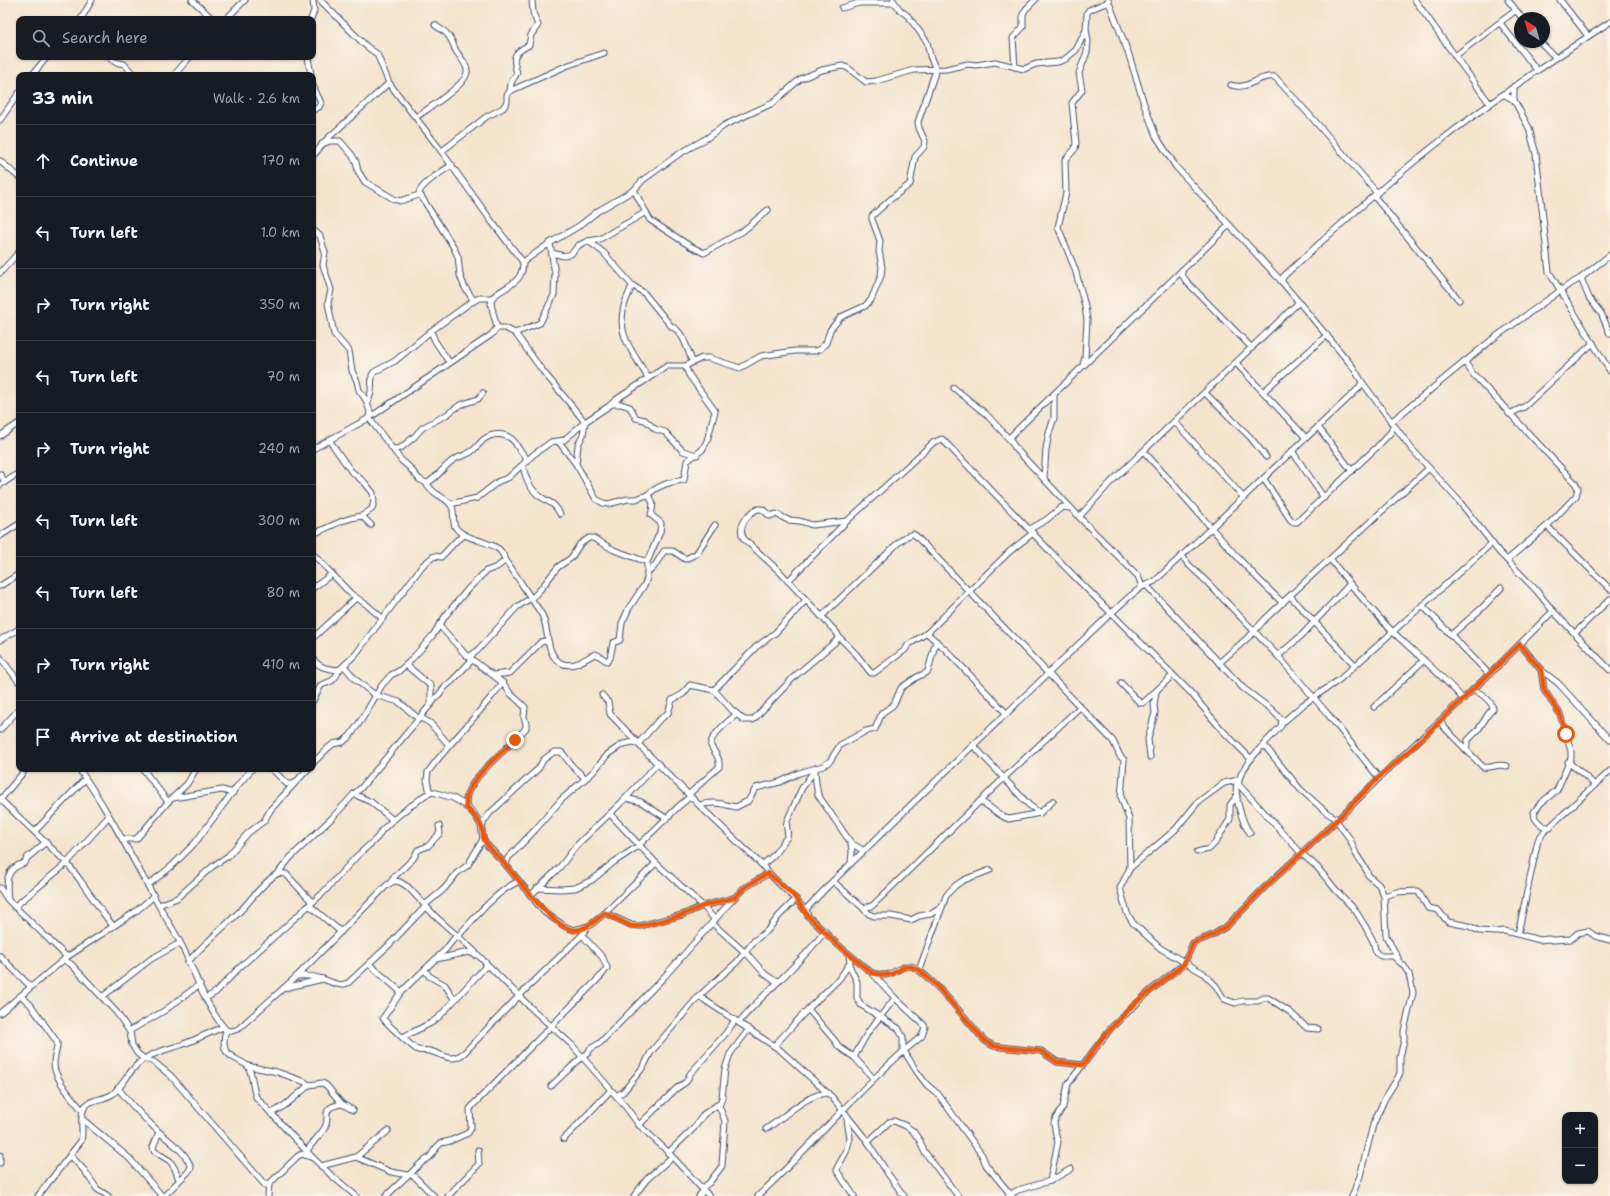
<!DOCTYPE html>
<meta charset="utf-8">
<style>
:root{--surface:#171b24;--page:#242831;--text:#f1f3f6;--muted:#9ea1a6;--line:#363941}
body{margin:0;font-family:"Shantell Sans",sans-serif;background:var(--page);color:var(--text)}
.controls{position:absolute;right:12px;bottom:12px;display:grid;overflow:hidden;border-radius:8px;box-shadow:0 1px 3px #0004}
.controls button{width:36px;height:36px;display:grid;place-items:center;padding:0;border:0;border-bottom:1px solid var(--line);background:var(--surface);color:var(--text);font:20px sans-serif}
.compass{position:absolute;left:1514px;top:12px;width:36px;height:36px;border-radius:50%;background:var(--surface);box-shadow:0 1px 3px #0004;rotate:323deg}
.stop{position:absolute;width:12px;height:12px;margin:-9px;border:3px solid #ea580c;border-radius:50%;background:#fff}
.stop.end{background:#ea580c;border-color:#fff;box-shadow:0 1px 4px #0008}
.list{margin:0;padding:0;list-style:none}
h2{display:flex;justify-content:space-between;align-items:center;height:52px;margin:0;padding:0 16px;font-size:17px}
h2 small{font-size:13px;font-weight:400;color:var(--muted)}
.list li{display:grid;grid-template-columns:26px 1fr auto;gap:12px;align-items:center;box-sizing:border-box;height:72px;padding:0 16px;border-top:1px solid var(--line)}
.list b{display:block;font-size:15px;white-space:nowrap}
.list em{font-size:13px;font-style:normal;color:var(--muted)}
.icon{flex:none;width:22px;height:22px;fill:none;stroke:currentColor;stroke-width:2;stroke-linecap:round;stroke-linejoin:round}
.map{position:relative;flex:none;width:1610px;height:1196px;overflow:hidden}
.search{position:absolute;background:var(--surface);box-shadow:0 1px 3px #0004;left:16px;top:16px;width:300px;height:44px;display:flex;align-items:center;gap:10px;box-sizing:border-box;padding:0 14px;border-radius:8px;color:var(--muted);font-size:15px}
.panel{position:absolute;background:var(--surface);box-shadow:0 1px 3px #0004;left:16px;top:72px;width:300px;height:700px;border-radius:8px}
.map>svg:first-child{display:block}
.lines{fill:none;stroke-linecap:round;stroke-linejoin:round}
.minor-casing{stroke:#3c4a6f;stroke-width:7}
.minor{stroke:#fff;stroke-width:5}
.route{stroke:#ea580c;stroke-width:5}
</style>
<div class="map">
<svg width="1610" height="1196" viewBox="0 0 1610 1196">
<rect width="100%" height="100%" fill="#f7f3e8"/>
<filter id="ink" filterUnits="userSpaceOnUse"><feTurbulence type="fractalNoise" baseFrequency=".025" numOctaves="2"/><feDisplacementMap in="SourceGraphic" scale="8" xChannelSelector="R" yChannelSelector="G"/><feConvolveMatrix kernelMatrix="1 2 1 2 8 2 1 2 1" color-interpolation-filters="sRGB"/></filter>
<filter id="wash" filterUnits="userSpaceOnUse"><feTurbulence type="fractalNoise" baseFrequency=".012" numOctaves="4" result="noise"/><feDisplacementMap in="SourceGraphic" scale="16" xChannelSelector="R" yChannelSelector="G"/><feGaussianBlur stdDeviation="0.9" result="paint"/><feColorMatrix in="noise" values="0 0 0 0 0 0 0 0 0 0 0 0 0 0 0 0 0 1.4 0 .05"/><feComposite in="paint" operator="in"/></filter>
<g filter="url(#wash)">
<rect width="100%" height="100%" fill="#f4e4cd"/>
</g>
<g filter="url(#ink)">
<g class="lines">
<defs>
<g id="minor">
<polyline points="192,0 213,19"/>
<polyline points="1108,0 1129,55 1144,104 1156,136 1176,167 1282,282"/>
<polyline points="1415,0 1455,56"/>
<polyline points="1508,0 1522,18"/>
<polyline points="1560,0 1588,36"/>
<polyline points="842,8 859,3 894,3"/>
<polyline points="81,19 92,0"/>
<polyline points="226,19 245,0"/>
<polyline points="311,19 314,11 313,0"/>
<polyline points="1500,23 1537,70"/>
<polyline points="1540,42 1555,57"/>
<polyline points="108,57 115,62 124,64 134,75"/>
<polyline points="308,57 311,75"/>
<polyline points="1015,67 1013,38 1023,27 1023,14 1026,9 1035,0"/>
<polyline points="32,75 47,57"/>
<polyline points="174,75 190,57"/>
<path d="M1231 85C1248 91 1259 74 1275 77L1314 120 1377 193"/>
<polyline points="313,86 321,103 319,107 313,110"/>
<path d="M510 91 511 83 517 73C512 57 513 53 529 45L531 35 538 25 533 13 532 0"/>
<polyline points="1503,94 1514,100 1514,86"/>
<polyline points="1514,100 1529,128 1536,154 1549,272 1610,371"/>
<polyline points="1490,104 1455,56 1515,11"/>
<path d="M416 117C426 110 470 83 467 70 466 63 460 57 456 51 453 45 452 39 447 34 444 30 439 29 435 25"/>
<polyline points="0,120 19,93"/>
<polyline points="322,144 330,141 340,141 352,155 356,162 358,171 365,182 394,199 400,201 419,195"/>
<polyline points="442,151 486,117 503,108 507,102 507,95 510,91 566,66 604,53"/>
<polyline points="313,156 327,139 389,83"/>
<polyline points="0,161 19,177"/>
<path d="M452 165C443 171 422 183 419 193L453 246 458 257 460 275 464 286 474 301"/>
<polyline points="634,190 650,220 690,246 704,253 743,231 768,210"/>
<polyline points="1374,196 1459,300"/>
<path d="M313 230 320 236 325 252 323 265 331 290 328 303 334 334 349 351 352 371 357 381 359 390 366 400 370 412 369 418 401 460 409 467 419 479 426 483 429 482C438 476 444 467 452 461 458 456 466 456 472 451 476 448 479 444 483 440 494 431 511 433 517 446 520 452 526 454 527 462"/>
<path d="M588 241 603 252 632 285 644 293 671 326C684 332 687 349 692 361"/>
<polyline points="552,253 564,256 571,254 579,245 588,241 600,239 646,212"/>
<polyline points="523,262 550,243 579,226 598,211 634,190 643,180 679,154 707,138 725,125 773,103 800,79 822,70 842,66 848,68 866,82 876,81 914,70 946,69 968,64 976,65 995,62 1024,69 1036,64 1058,62 1064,60 1076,50 1086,30"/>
<polyline points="1182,270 1182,275 1187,282 1252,348"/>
<polyline points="0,273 19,252"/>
<polyline points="1581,278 1589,298 1601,313 1610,334"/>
<path d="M632 285C630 292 626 299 624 306 616 337 634 352 648 378"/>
<polyline points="431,331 435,341 449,362"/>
<polyline points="515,333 540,323 554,295 555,274 550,243"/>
<polyline points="1464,361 1473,374 1575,483 1578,488 1576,496 1547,526 1507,560"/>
<polyline points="1236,363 1306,438"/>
<polyline points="1083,365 1085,357 1087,320 1085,306 1075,269 1058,227 1066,193 1065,160 1075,149 1076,143 1072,103 1082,90 1079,73 1087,52 1088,41 1086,30 1087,13 1089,10 1108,2"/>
<polyline points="1362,382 1411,448 1459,501 1499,552 1536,590 1553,611 1610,670"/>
<polyline points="954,388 986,414 1010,440"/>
<polyline points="1264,391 1327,335"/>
<polyline points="1205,393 1250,437 1266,457"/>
<polyline points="368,403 371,392 372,375 374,372 395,361 431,331 470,303 479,298 492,298"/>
<polyline points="612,404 621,404 630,407 636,418 645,420 655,429 665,432 683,451 697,455"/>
<polyline points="1509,414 1524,407 1593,343"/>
<polyline points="1175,422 1244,498"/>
<polyline points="1391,422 1494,338 1567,286 1581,278 1610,255"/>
<polyline points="1318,427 1352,471"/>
<polyline points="0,436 19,423"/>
<polyline points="329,440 351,471 365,483 373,493 374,501 372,509 362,516"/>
<polyline points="559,442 576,464"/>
<path d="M313 449 369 418 491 335 497 328 491 304 492 298C505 285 523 285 523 262L492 222 439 148 389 83 377 54 366 46 320 0"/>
<polyline points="393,449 401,448 415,436 422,428 446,415 460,405 478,399 483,393"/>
<polyline points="1292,451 1324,498"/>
<path d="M1144 452C1191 502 1232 556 1283 603"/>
<path d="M523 465C525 477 530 490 541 497 551 504 554 502 560 514"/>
<polyline points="0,474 5,482"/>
<polyline points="1044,479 1046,449 1049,433 1054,418 1054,394"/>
<polyline points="1264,479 1290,519 1293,522 1297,522 1377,447 1391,432 1393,426"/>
<path d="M426 483C428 486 431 489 434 492 439 496 447 499 451 505 456 512 451 522 456 528 464 539 485 540 497 548 503 551 503 557 507 562 519 579 529 596 541 613 550 627 544 654 561 663 574 669 584 659 595 654 600 655 602 659 607 661L610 658 613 643 620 640 622 623 629 608 645 584 647 578V562L660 532 661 523 651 515C653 507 655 501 647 495L636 499H628L608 504 603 503 596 499 576 464 578 445 583 435 585 422 542 370 515 333 505 328H497"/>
<polyline points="0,485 19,473"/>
<path d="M647 495C659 485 669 482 684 480L687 461 702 450 707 441 715 411 689 375 685 366"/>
<polyline points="450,504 477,498 499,481 508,478 533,455 551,442 564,440 585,422 609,406 617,399 667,366 685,366 702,358 709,358 740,368 761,356 795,351 815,351 820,349 826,343 830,330 841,317 865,306 871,300 881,276 882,267 879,251 880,241 872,219 872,216 892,198 910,184 915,157 924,147 925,141 919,128 918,122 936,70 930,56 927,42 908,16 900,10 893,0"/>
<polyline points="1079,517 1110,483 1299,302"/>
<polyline points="1547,526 1610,589"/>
<polyline points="1030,529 1046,520 1062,507 1070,508"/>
<path d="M313 534C330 527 344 518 362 516L371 525"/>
<polyline points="0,536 19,524"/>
<polyline points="313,554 350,593 367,605 382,618"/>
<polyline points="1182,556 1189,565 1208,583 1278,656 1326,712 1379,778"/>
<path d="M1330 559C1350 584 1370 609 1392 631 1416 654 1441 674 1463 699"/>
<polyline points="647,573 654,567 664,551 673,551 685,559 696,554 715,525"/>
<polyline points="788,581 847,521 934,442 942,439 1074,576 1191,693 1222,730 1251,759"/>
<path d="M1146 585 1243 688 1271 709 1282 720 1281 726C1271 737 1235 771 1239 785L1301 853 1317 867 1336 890 1355 910 1365 926 1373 941 1376 953 1381 956H1393L1404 966 1409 974 1413 993 1404 1031V1040L1400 1057V1073L1397 1079 1384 1100 1373 1125 1360 1176 1352 1196"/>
<polyline points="0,586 19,574"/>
<polyline points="1142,587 1138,576 1084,522 1016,449 1010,440 1011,436 1026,421 1229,225"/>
<polyline points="313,588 332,574"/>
<polyline points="1290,596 1355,665"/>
<polyline points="1422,605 1489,674"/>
<polyline points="822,616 898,543 907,536 913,534 916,536 1113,741 1120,756 1124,760 1121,797 1129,819 1130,868 1120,888 1127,913 1133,923 1160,948 1203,973 1216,986 1224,999 1235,1003 1242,1001 1258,1001 1263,998 1268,998 1290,1012 1307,1028 1318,1029"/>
<path d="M439 625 465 654 503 683 510 693 525 707 524 717 526 724V728C508 749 484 765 470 788 466 794 466 800 466 807"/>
<polyline points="1575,633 1610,599"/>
<polyline points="1451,635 1482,608 1501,588"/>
<polyline points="839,637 856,654 871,673 874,673 905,650 908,645 927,633"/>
<polyline points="313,638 356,598"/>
<polyline points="0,640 19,629"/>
<polyline points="1520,644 1541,670 1558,683 1610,740"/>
<polyline points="1278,656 1302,635 1350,584"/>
<polyline points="0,657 19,682"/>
<polyline points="469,657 477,651 517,607 534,596 539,591 558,567 571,558 580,544 589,538 593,538 614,550 647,562"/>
<path d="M313 659C319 668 329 669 339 670L355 655 423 565 434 556 441 557 457 540 465 535"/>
<polyline points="1219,663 1252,634 1264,620 1296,590 1429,468"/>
<polyline points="406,665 431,686 431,704"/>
<polyline points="344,666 356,680 375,695 399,702 419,719"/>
<polyline points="1541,670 1544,690 1560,714 1571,751 1571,758 1557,790 1541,803 1534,812 1535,818 1538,822 1543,826 1550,828"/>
<polyline points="494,675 510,673 541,642 545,641 548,643"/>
<polyline points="1121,683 1140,703 1143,703 1173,675"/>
<polyline points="714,690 756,647 775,633 806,600"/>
<polyline points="602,695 608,702 610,714 637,742"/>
<path d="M313 701 321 685C332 681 334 682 339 670"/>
<polyline points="1374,707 1424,660"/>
<polyline points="1007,714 947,651 927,633 1009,552 1033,533"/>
<polyline points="421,718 430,723 449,745"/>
<path d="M1440 721 1444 727 1483 767C1493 769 1494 763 1507 766"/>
<polyline points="1282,723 1304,704 1339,680 1492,543"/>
<polyline points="0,730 19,709"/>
<path d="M638 744 658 721 668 713 672 700 683 694 690 685 714 690 732 710 744 720H753L795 676 835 642 839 637 837 633 779 571 744 539C737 528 746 514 758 509H762L770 516 776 514 788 520 800 521 812 525 847 521"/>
<polyline points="973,745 1029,805 1040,813"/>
<polyline points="1264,745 1300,789 1327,813 1337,819"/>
<path d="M1466 750 1468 740 1478 730 1489 713 1493 709C1492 700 1480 693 1473 689"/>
<polyline points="1150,757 1148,739 1155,713 1154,705 1156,692"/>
<polyline points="1568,762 1583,774 1595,785"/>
<polyline points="313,763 328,748 333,744 343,742 350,736 362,719 382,685 391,675 399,671 409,662 421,649 433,635 446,615 468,589 486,571 497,567 506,560"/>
<path d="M79 769C108 810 130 854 154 897 162 912 172 927 180 942 195 971 204 1005 226 1030L232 1031 238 1029 297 976 387 885 394 881 400 882 408 887 435 916 471 948 530 1007 572 1045 625 1106 639 1125 665 1149 709 1196"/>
<polyline points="143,769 168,802"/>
<polyline points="272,769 287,784 293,784"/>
<polyline points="815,771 816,783 818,795 851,843 864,851"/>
<path d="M1238 781C1232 791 1243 825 1250 833"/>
<path d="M430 793 427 780 428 772C443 751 461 733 477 714 486 704 494 693 503 683"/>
<polyline points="354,794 361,788 446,686 452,681 472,660"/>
<path d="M689 794 719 767C720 757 715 754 711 746 708 737 731 719 737 714"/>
<polyline points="173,798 222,790 233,793"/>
<polyline points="626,798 641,802 666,818"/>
<polyline points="0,799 67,863 80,880 103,913 113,926"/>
<polyline points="0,800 26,769"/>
<path d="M980 801C988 805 1002 818 1009 819L1040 813 1053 801"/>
<path d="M699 805C717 801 720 804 736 807L748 801 756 788 780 782 799 773 823 766 830 761 840 745 866 731 875 729 882 713 892 706 895 702 901 688 917 677 926 673 928 671 936 641"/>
<polyline points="610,814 656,863 703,906 715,920"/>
<polyline points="1336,820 1350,839 1356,854 1367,871 1368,875 1379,885 1384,896 1386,936 1398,958"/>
<polyline points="482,828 484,821 490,813 539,768 543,760 554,752 561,752 564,755 572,766 585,778"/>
<polyline points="35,831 85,779"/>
<polyline points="124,839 136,839 139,836 168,802 187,784 196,769"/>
<polyline points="1197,852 1209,849 1215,843 1230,819 1230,805 1237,796"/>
<polyline points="851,863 852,852 851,843"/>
<path d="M506 865 508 858 535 830 561 800 593 772 608 754 623 744 634 742 638 744 705 811 762 865C775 882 792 894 806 911"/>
<path d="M762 865 773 856 787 837C789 832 785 827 787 821L802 788 816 768"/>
<polyline points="1130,868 1175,830 1198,802 1224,783 1239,780"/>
<polyline points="278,873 290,858 332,818 354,794 371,802 393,820"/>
<polyline points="833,881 863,908 872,906 1005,777 1080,707"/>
<polyline points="391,882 395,876 413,859 418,850 428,846 440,833 439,826"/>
<polyline points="148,885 172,866 195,843 238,785 252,769"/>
<polyline points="0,888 8,900 67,957"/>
<polyline points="537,888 561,889 575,888 592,880 614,862 637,847 679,806 691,796"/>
<polyline points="531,895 560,867 576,846 622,802 658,763"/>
<polyline points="1384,896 1397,892 1418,891 1428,908 1438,910 1448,922 1469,926 1479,931 1495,932 1505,931 1540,940 1548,939 1553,940 1571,939 1578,933 1588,931 1595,936 1610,940"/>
<path d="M8 899C6 882 5 868 25 863L27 858 46 842"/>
<polyline points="159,905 177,898 213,866 228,856 248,833 264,821 271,809 308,769"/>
<polyline points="309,905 341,932"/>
<polyline points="425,905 444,889 457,873 468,865 483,839"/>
<polyline points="14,907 67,863 109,816"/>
<polyline points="863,908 869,914 874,916 891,916 911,920 919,916 931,914 942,907"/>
<polyline points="605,913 631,925 640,926 682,915 703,906 734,898"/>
<polyline points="712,923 749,956 764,973 772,979 779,981"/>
<polyline points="1518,934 1538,840 1544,832 1610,771"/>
<path d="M457 935 445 950 401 992 383 1018C385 1022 414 1049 418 1050 422 1051 426 1050 430 1051 445 1055 451 1064 465 1052L519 996 582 935 588 926"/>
<path d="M458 936C476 917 495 892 519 881"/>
<polyline points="0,956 31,987"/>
<polyline points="436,959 469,952 475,955"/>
<polyline points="64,960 71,964 117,1013 130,1032 132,1045 137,1053 144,1059 154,1062 171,1076 265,1185 269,1184 298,1156 302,1154 313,1158"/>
<path d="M188 962C205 942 225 927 243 908 254 896 264 882 278 873L286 874 312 902"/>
<polyline points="369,964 401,992"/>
<polyline points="849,965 857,982 857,998 861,1005 898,1028 903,1037 903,1053"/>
<polyline points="425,970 429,976 445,985 454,999"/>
<path d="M919 970 946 896C960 877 970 879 990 870"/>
<path d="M872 973C876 974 880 975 884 975 894 975 900 965 910 966 927 969 972 1027 986 1042L994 1046 1009 1048 1041 1051 1057 1062 1083 1065"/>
<path d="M297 976C306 975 314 976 323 979 332 982 338 987 348 983L389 945 426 906"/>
<polyline points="284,988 323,979"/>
<path d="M21 996 30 1004 57 1042C58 1049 54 1056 54 1063 53 1077 74 1101 83 1111"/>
<polyline points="102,997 151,959 180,943"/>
<polyline points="700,997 780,1050 832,1097 868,1142 888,1174 904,1196"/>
<polyline points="206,998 216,992 239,968 323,893 357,856 377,838 382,830 393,820 410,806 414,804 425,795 433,792 453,798 465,805 474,814 481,825 483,839 486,844 506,865 544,912 566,927 574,930 589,926 605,913 656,863"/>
<polyline points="808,1009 835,1041 839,1047 854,1057 873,1078"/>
<polyline points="0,1013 67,957 135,912 154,896"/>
<path d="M739 1022C766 990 800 965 825 931"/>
<path d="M226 1030C219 1056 231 1055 248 1066 253 1075 252 1086 256 1097L313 1158 331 1175 356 1196"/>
<polyline points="129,1031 164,1011 200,984"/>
<polyline points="403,1037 431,1023 439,1017 487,965"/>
<polyline points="774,1046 808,1009 839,979 850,963 849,955"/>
<polyline points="904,1051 917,1072 927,1085 938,1094 982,1155 986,1165 1012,1196"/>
<polyline points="854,1057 868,1032 895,998"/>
<polyline points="248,1066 277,1072 305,1082 309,1085 322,1083 326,1085 342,1104 353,1110"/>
<polyline points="551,1086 582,1057 588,1053 590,1049 600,1043 664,977 734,898 744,888 769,873"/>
<path d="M118 1088C130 1104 144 1118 158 1131 170 1142 186 1151 191 1168L188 1172 164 1196"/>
<polyline points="616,1096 623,1092 628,1086 644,1066 651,1052 699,996 737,962 754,941 767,931 779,916 796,899"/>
<path d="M271 1113C286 1107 297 1095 309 1085"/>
<polyline points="846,1114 850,1138 846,1152 837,1168 837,1171 854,1196"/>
<polyline points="82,1119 129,1158 162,1196"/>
<polyline points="639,1125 677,1088 686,1082 690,1074 726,1033 735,1020"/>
<path d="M766 1129C785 1117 806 1094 828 1093"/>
<polyline points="159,1132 153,1147 154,1151 170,1161 175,1169 179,1180"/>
<polyline points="564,1139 611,1090"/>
<polyline points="868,1142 889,1122 894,1121 906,1126 913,1131 920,1141 924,1151 958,1196"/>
<path d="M307 1151C312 1143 319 1136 324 1129 332 1117 318 1108 342 1104"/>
<polyline points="668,1153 694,1128 704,1114 720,1103 722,1098 725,1069 730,1054 749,1029"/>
<polyline points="0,1155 0,1163"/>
<polyline points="70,1155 84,1170 97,1189 108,1196"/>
<polyline points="356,1157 388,1131"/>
<polyline points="321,1166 356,1157 391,1172 408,1175"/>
<polyline points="410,1174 420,1164 430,1157 436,1148 441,1143 450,1141 468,1133 471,1128 470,1109 474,1104 600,977 607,968 603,958 582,935"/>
<polyline points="1050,1181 1058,1142 1056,1136 1054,1123 1056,1118 1063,1107 1068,1084 1111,1028 1151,990 1184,964 1193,943 1213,935 1227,926 1264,888 1333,824 1379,778 1498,666 1553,611"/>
<polyline points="702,1188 709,1183 722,1166 725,1121 719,1106 720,1103"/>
<path d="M38 1196 81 1141C84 1131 79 1118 84 1108 89 1099 103 1100 111 1095 124 1087 128 1069 144 1059 155 1052 168 1049 181 1045 195 1040 209 1033 223 1027"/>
<polyline points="268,1196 269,1184"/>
<polyline points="386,1196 406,1177 410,1174 415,1177 434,1196"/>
<polyline points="448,1196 479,1164 478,1150"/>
<polyline points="634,1196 647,1179 672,1157"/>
<polyline points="699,1196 703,1191"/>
<path d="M758 1196C814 1144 862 1084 922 1036L925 1027 923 1024 895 998 872 973 838 945 808 916 806 909 833 881 916 800 1105 619 1129 597 1142 587 1155 581 1359 388 1362 382 1353 367 1282 282 1283 277 1286 274C1336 228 1386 183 1439 142 1494 99 1552 60 1610 22"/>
<polyline points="1008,1196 1018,1190 1050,1181 1071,1169"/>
</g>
</defs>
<use href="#minor" class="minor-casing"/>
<use href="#minor" class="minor"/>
</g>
</g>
<g class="lines" filter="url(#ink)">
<path class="route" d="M515 740C499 755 481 769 470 788 466 794 466 800 466 807 472 813 480 820 482 828 484 834 482 838 486 843 491 851 500 858 506 865 519 880 554 929 574 930 585 931 597 919 605 913L631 926H640L665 920 682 915 703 906 734 898 744 888 768 873 794 896 808 916 838 945 872 973 884 975 892 974 906 966 912 967 919 970 936 985 986 1042 994 1046 1009 1048 1041 1051 1057 1062 1083 1065 1103 1037 1133 1005 1184 964 1193 943 1213 935 1227 926 1264 888 1333 824 1378 778 1412 748 1520 644 1541 670 1544 690 1560 714 1566 734"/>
</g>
</svg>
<div class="controls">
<button>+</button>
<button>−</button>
</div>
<svg class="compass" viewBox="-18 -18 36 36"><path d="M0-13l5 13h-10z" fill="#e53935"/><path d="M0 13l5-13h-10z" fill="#9ea1a6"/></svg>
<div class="stop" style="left:1566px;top:734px"></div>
<div class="stop end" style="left:515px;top:740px"></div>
<div class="search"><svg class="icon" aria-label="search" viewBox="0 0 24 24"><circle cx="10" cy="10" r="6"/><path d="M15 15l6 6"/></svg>Search here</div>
<section class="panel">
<h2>33 min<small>Walk · 2.6 km</small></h2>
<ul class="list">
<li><svg class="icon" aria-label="ahead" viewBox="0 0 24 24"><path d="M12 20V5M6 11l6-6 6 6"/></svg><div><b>Continue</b></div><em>170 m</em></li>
<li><svg class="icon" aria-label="left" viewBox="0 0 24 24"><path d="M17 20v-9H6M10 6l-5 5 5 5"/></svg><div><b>Turn left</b></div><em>1.0 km</em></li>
<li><svg class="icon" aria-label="right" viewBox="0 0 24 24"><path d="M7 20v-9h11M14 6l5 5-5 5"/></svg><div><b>Turn right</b></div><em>350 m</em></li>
<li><svg class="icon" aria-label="left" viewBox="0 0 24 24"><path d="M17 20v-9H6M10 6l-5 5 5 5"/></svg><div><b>Turn left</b></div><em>70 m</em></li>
<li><svg class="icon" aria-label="right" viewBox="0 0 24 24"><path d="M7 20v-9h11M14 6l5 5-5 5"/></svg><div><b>Turn right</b></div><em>240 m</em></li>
<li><svg class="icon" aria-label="left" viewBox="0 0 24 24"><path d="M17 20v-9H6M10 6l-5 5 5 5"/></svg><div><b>Turn left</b></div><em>300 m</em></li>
<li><svg class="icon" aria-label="left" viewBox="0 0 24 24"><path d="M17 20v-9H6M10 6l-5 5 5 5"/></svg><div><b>Turn left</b></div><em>80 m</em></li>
<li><svg class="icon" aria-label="right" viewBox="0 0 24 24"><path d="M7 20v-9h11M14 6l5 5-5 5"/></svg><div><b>Turn right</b></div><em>410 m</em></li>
<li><svg class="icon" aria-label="arrive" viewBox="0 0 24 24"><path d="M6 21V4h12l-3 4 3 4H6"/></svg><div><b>Arrive at destination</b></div></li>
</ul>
</section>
</div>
